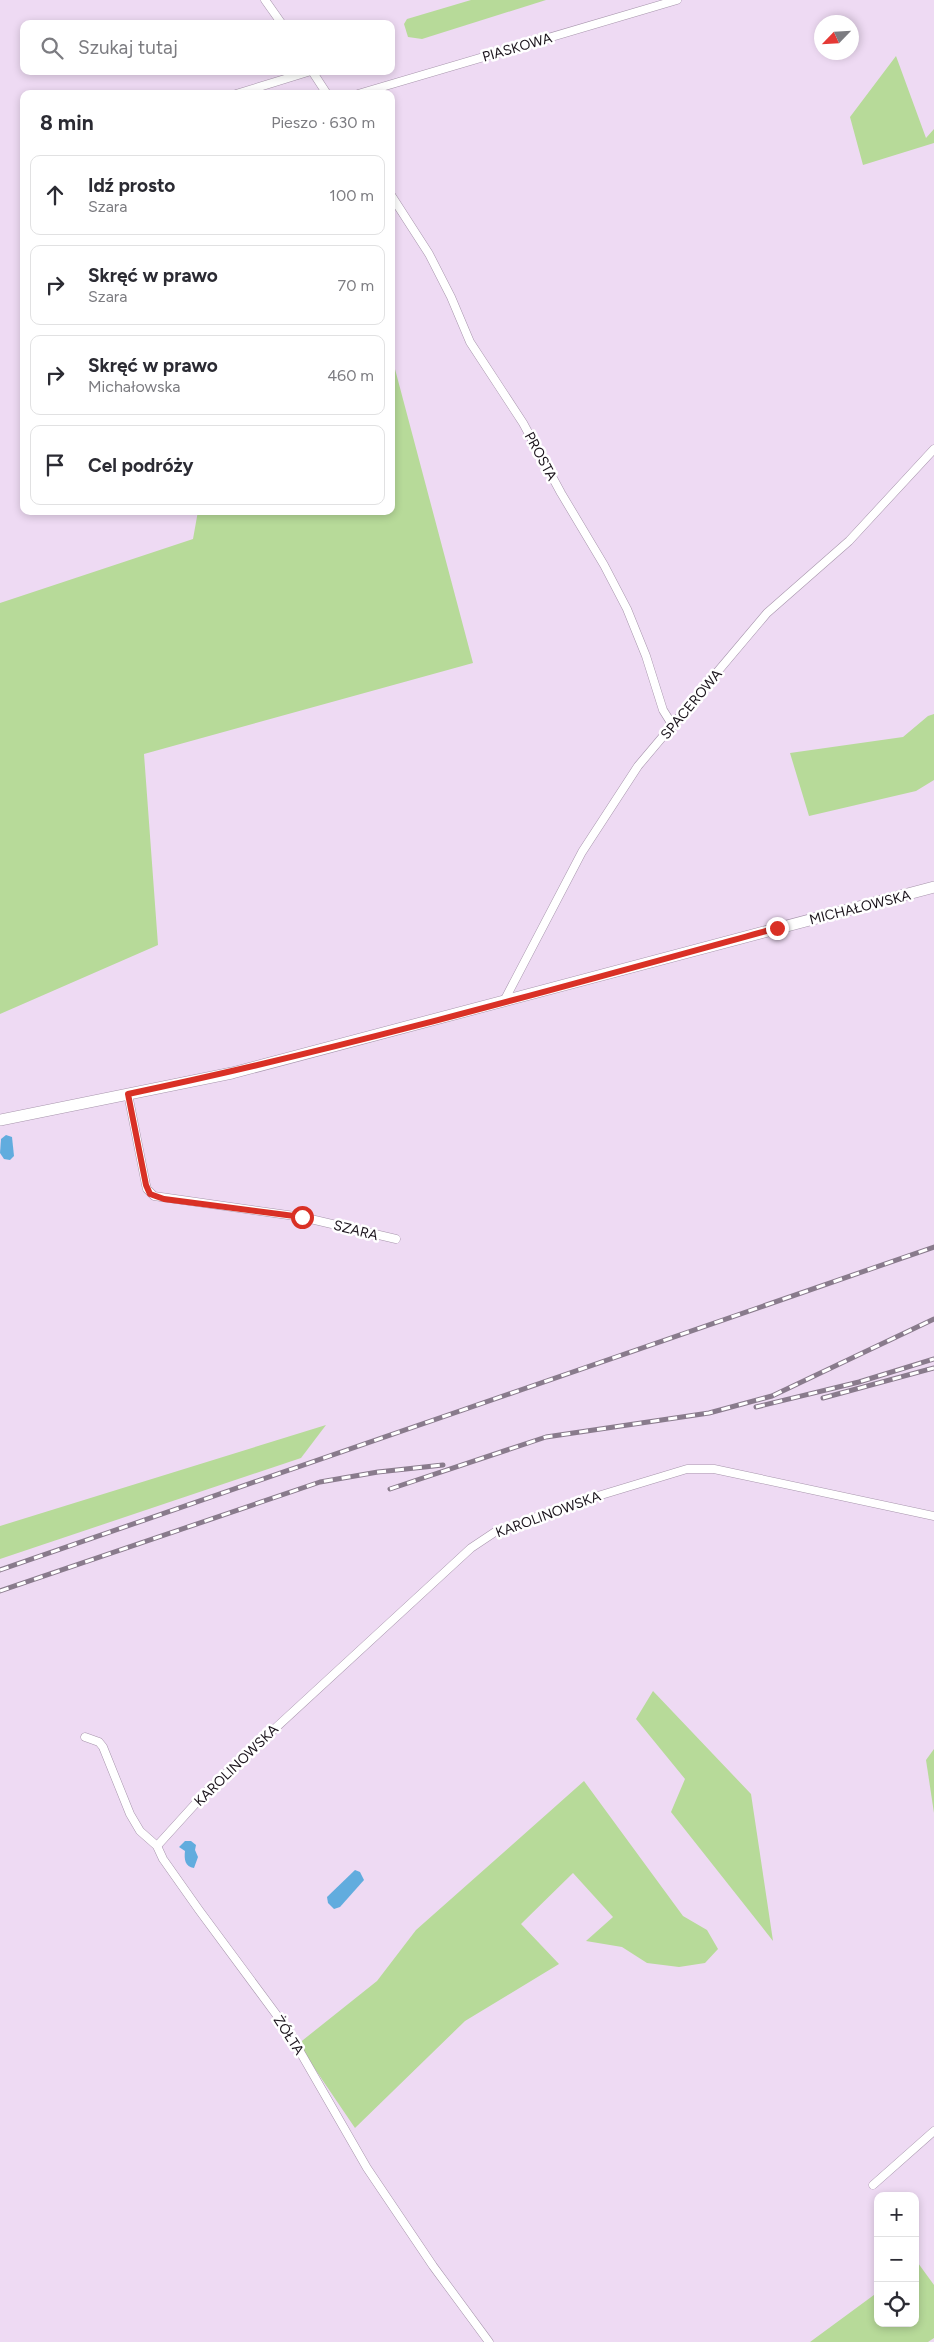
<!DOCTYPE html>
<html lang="pl">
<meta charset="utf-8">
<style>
:root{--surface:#fff;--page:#f7f7f7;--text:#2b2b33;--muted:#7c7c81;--line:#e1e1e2}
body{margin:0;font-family:Figtree,sans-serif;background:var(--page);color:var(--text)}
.controls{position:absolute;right:15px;bottom:15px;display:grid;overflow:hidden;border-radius:10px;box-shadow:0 2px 8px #0003}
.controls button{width:45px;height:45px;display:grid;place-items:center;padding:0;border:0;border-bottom:1px solid var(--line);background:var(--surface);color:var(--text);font:25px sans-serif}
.compass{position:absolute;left:814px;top:15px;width:45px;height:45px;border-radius:50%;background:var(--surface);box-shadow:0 2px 8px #0003;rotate:245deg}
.stop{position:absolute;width:15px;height:15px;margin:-11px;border:4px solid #d93025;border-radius:50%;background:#fff}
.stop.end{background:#d93025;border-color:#fff;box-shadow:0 1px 5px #0008}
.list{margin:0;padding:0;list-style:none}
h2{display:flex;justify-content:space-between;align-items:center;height:65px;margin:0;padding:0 20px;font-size:21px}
h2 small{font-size:16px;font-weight:400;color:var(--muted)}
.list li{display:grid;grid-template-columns:32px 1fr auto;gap:15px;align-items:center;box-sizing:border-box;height:80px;margin:0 10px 10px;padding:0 10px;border:1px solid var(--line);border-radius:10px}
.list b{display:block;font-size:19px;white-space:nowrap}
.list p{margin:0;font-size:16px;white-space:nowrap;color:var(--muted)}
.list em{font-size:16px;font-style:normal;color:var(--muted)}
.icon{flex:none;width:28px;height:28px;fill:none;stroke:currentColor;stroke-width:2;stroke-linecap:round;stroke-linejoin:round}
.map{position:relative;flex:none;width:934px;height:2342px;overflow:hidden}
.search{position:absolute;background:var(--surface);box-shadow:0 2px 8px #0003;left:20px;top:20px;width:375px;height:55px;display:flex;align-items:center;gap:12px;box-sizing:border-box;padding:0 18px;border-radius:10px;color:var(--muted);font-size:19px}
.panel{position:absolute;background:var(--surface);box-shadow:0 2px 8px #0003;left:20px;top:90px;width:375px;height:425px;border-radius:10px}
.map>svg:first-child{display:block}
.green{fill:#b7da99}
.water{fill:#61acde}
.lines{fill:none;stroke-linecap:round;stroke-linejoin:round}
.street-casing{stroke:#a795ac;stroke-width:9}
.secondary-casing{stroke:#a795ac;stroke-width:12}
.street{stroke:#fff;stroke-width:8}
.secondary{stroke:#fff;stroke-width:11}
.rail-casing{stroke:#897b8c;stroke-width:5}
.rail{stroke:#fff;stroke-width:3;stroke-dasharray:9;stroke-linecap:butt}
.route{stroke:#d93025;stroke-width:6}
.labels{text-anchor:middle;stroke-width:5;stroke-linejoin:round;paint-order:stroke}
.street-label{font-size:14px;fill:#1a131b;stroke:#fff}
</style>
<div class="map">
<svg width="934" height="2342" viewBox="0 0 934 2342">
<rect width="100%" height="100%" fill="#eedaf3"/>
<g class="green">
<polygon points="471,0 546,0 422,39 408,37 404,24 407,19"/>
<polygon points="896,56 926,138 934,129 934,143 863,165 850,117"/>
<polygon points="391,354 473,663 144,754 158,945 0,1014 0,603 193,539 198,511 391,511"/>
<polygon points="934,714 934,780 916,791 809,816 790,753 903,737 928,716"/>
<polygon points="326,1425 301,1458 0,1559 0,1526"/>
<polygon points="653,1691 751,1794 773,1941 671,1812 685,1779 636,1719"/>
<polygon points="934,1749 934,1813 926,1760"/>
<polygon points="584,1781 683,1916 707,1930 718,1949 705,1963 679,1967 647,1963 622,1947 586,1941 613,1917 573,1873 521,1924 559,1964 465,2021 355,2128 298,2044 377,1981 416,1930"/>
<polygon points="918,2263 934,2285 934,2338 928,2342 810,2342 878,2292 878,2323 915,2323 915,2265"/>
</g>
<g class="water">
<polygon points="6,1135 12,1137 14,1156 10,1160 4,1159 0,1153 1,1139"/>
<path d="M185 1841H191L196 1845 195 1850 198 1857 194 1868C185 1867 184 1859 185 1851L179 1847Z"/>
<polygon points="355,1870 360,1872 364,1880 340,1907 334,1909 328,1903 327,1897"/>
</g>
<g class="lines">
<defs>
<g id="street">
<polyline points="265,0 282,24"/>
<polyline points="312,71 327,94"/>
<polyline points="236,94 311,71"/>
<polyline points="358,94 677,0"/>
<polyline points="391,195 429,254 451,297 470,342 523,423 561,493 604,565 627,609 646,656 663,710 673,726"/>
<polyline points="504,1001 582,852 638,766 767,613 849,541 934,449"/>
<polyline points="128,1094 146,1185 147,1189 154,1196 302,1217 396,1239"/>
<polyline points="85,1737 99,1742 103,1747 130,1814 140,1831 157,1846 163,1859 199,1910 287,2029 367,2168 433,2266 489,2342"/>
<polyline points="157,1846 206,1792 471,1548 495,1532 578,1502 687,1469 714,1469 934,1516"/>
<polyline points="873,2185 934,2131"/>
</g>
<polyline id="secondary" points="0,1120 232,1073 934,887"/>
</defs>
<use href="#street" class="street-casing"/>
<use href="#secondary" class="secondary-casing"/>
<use href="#street" class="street"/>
<use href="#secondary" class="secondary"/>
<defs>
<g id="rail">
<polyline points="823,1398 934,1368"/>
<polyline points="756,1407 859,1382 934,1359"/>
<polyline points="390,1489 546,1437 709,1413 772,1396 934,1319"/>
<polyline points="0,1570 934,1247"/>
<polyline points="0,1591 320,1482 378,1472 443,1465"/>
</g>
</defs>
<use href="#rail" class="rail-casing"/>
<use href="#rail" class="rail"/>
</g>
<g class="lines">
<path class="route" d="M302 1217 164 1199 150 1194 146 1185 128 1094C347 1048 562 987 777 928"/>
</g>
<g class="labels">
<g class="street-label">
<text transform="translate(517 47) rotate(-16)" y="5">PIASKOWA</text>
<text transform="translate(541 456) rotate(62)" y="5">PROSTA</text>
<text transform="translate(691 704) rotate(-50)" y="5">SPACEROWA</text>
<text transform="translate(860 907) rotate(-14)" y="5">MICHAŁOWSKA</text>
<text transform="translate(356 1230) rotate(14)" y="5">SZARA</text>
<text transform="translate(548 1514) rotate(-20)" y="5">KAROLINOWSKA</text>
<text transform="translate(236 1765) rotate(-44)" y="5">KAROLINOWSKA</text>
<text transform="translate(289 2035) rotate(57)" y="5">ŻÓŁTA</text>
</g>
</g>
</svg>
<div class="controls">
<button>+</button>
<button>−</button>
<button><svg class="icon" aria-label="locate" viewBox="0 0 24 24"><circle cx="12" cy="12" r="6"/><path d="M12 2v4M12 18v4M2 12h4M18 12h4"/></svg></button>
</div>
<svg class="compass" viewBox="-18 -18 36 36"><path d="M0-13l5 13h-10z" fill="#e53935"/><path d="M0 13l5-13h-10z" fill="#7c7c81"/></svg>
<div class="stop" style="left:302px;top:1217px"></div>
<div class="stop end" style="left:777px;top:928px"></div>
<div class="search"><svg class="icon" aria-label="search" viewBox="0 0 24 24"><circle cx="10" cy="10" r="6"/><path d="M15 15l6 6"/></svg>Szukaj tutaj</div>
<section class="panel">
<h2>8 min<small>Pieszo · 630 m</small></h2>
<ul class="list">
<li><svg class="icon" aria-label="ahead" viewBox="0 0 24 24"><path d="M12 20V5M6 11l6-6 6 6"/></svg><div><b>Idź prosto</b><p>Szara</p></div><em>100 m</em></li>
<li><svg class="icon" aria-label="right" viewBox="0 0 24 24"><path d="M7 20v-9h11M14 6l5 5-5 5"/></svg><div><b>Skręć w prawo</b><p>Szara</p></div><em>70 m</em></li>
<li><svg class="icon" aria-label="right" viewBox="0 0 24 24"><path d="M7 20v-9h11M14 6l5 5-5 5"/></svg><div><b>Skręć w prawo</b><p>Michałowska</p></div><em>460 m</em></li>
<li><svg class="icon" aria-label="arrive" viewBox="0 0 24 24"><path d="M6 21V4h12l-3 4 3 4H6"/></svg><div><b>Cel podróży</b></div></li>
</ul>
</section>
</div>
